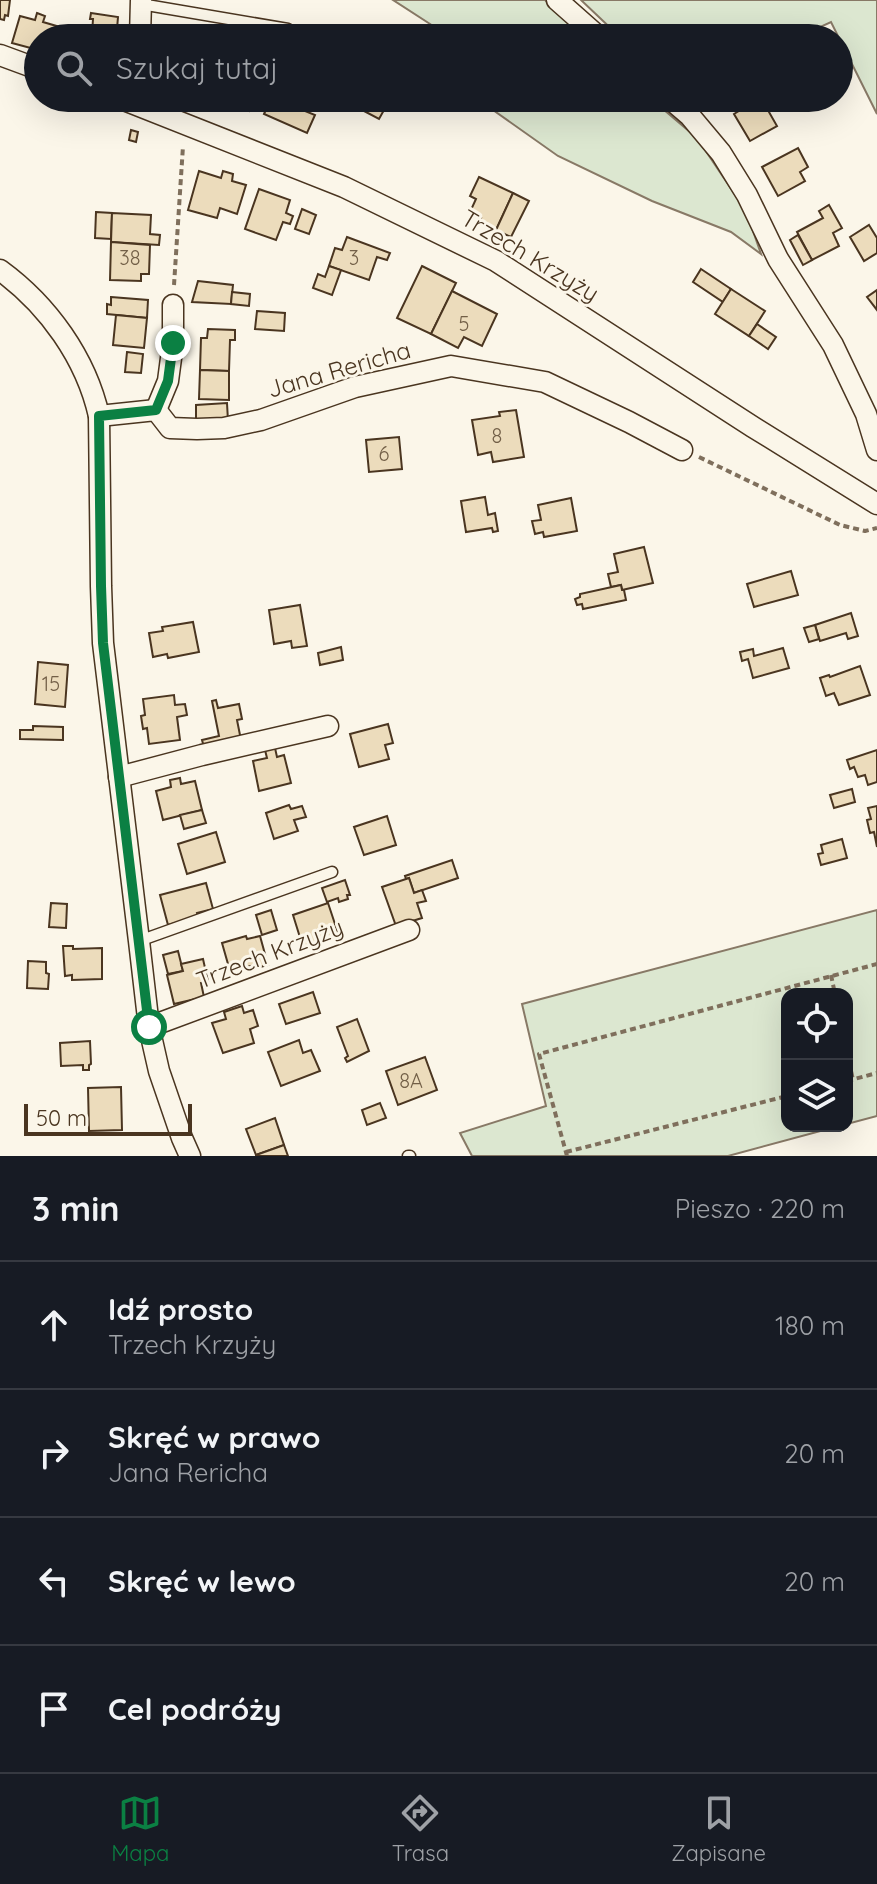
<!DOCTYPE html>
<html lang="pl">
<meta charset="utf-8">
<style>
:root{--surface:#171b24;--page:#20242c;--text:#f1f3f6;--muted:#9ea1a6;--line:#363941;--accent:#0b8043}
body{margin:0;font-family:Quicksand,sans-serif;background:var(--page);color:var(--text)}
.controls{position:absolute;right:24px;bottom:24px;display:grid;overflow:hidden;border-radius:16px;box-shadow:0 8px 32px #0002}
.controls button{width:72px;height:72px;display:grid;place-items:center;padding:0;border:0;border-bottom:2px solid var(--line);background:var(--surface);color:var(--text);font:40px sans-serif}
.scale{position:absolute;left:24px;bottom:20px;width:168px;box-sizing:border-box;padding-left:8px;border:4px solid #4a3520;border-top:0;font-size:22px;line-height:28px;white-space:nowrap;color:#4a3520;-webkit-text-stroke:6px #fbf6e9;paint-order:stroke}
.stop{position:absolute;width:24px;height:24px;margin:-18px;border:6px solid #0b8043;border-radius:50%;background:#fff}
.stop.end{background:#0b8043;border-color:#fff;box-shadow:0 2px 8px #0008}
.list{margin:0;padding:0;list-style:none}
h2{display:flex;justify-content:space-between;align-items:center;height:104px;margin:0;padding:0 32px;font-size:34px}
h2 small{font-size:26px;font-weight:400;color:var(--muted)}
.list li{display:grid;grid-template-columns:52px 1fr auto;gap:24px;align-items:center;box-sizing:border-box;height:128px;padding:0 32px;border-top:2px solid var(--line)}
.list b{display:block;font-size:30px;white-space:nowrap}
.list p{margin:0;font-size:26px;white-space:nowrap;color:var(--muted)}
.list em{font-size:26px;font-style:normal;color:var(--muted)}
.icon{flex:none;width:44px;height:44px;fill:none;stroke:currentColor;stroke-width:2;stroke-linecap:round;stroke-linejoin:round}
.map{position:relative;flex:none;width:877px;height:1156px;overflow:hidden}
.search{position:absolute;background:var(--surface);box-shadow:0 8px 32px #0002;left:24px;right:24px;top:24px;height:88px;display:flex;align-items:center;gap:20px;box-sizing:border-box;padding:0 28px;border-radius:44px;color:var(--muted);font-size:30px}
.sheet{height:616px;background:var(--surface)}
nav{display:flex;justify-content:space-around;align-items:center;box-sizing:border-box;height:112px;border-top:2px solid var(--line);background:var(--surface);font-size:22px;color:var(--muted)}
nav a{display:grid;justify-items:center;gap:4px}
nav .on{color:var(--accent)}
.map>svg:first-child{display:block}
.green{fill:#dce7d0;stroke:#887966;stroke-width:2}
.building{fill:#ecdcbc;stroke:#4a3520;stroke-width:2}
.lines{fill:none;stroke-linecap:round;stroke-linejoin:round}
.service-casing{stroke:#4a3520;stroke-width:13}
.minor-casing{stroke:#4a3520;stroke-width:23}
.path{stroke:#7f6f5c;stroke-width:4;stroke-dasharray:6 4;stroke-linecap:butt}
.service{stroke:#fbf6e9;stroke-width:10}
.minor{stroke:#fbf6e9;stroke-width:20}
.route{stroke:#0b8043;stroke-width:10}
.labels{text-anchor:middle;stroke-width:6;stroke-linejoin:round;paint-order:stroke}
.number-label{font-size:20px;fill:#725f47}
.street-label{font-size:24px;fill:#4a3520;stroke:#fbf6e9}
</style>
<div class="map">
<svg width="877" height="1156" viewBox="0 0 877 1156">
<rect width="100%" height="100%" fill="#fbf6e9"/>
<g class="green">
<polygon points="393,0 545,0 586,38 445,38 444,33"/>
<polygon points="581,0 877,0 877,114 831,22 796,38 621,38"/>
<polygon points="476,98 650,98 697,138 746,211 761,254 731,232 652,201 558,156"/>
<polygon points="877,910 877,1116 847,1124 847,994 787,994 787,1126 839,1126 728,1156 472,1156 460,1133 546,1106 522,1004"/>
</g>
<g class="building">
<polygon points="0,0 10,0 8,16 5,15 4,20 0,19"/>
<polygon points="37,13 45,16 43,22 60,27 57,38 38,38 38,50 12,43 20,16 35,20"/>
<polygon points="91,13 118,17 117,29 121,30 120,38 84,38 84,34 92,34 93,19 90,19"/>
<polygon points="414,28 431,38 409,38"/>
<polygon points="271,30 291,38 267,38"/>
<polygon points="234,98 253,99 249,111 234,106 237,99"/>
<polygon points="271,98 305,98 300,109 315,115 307,133 264,114"/>
<polygon points="371,98 384,98 389,101 379,119 364,111"/>
<polygon points="742,98 761,98 777,126 750,141 734,114 747,106"/>
<polygon points="131,130 138,132 136,142 129,140"/>
<polygon points="798,148 808,167 800,172 805,181 778,196 762,167"/>
<polygon points="199,171 221,178 223,171 233,174 232,181 246,185 237,214 220,208 217,218 188,210"/>
<polygon points="479,177 513,193 496,230 479,222 481,218 470,212 476,199 470,196"/>
<polygon points="259,189 290,200 286,213 293,216 290,224 283,222 276,240 245,229"/>
<polygon points="513,193 529,201 511,237 496,230"/>
<polygon points="829,205 842,228 833,233 839,246 812,260 797,232 823,218 819,211"/>
<polygon points="302,209 316,215 309,234 295,229"/>
<polygon points="96,212 112,213 111,239 95,238"/>
<polygon points="112,213 151,215 150,234 160,235 159,245 111,242"/>
<polygon points="869,225 877,238 877,253 864,261 850,237"/>
<polygon points="798,235 812,260 803,265 790,240"/>
<polygon points="347,237 390,253 387,260 377,257 369,280 329,266 335,248 342,250"/>
<polygon points="111,242 150,245 149,274 141,274 141,281 110,280"/>
<polygon points="329,266 341,270 332,295 313,288 318,274 325,277"/>
<polygon points="422,266 456,283 431,334 397,318"/>
<polygon points="701,269 731,289 723,302 693,282"/>
<polygon points="198,281 233,285 231,304 192,302"/>
<polygon points="731,289 765,311 749,336 715,314"/>
<polygon points="877,290 877,310 867,297"/>
<polygon points="452,291 497,314 482,346 464,337 458,348 431,334"/>
<polygon points="232,292 250,294 249,306 231,304"/>
<polygon points="111,297 148,300 147,318 107,314 107,304 111,305"/>
<polygon points="257,311 285,313 284,331 255,329"/>
<polygon points="116,315 147,318 144,348 113,345"/>
<polygon points="757,324 776,337 768,349 749,336"/>
<polygon points="208,329 235,330 235,340 230,340 229,371 200,370 201,338 207,338"/>
<polygon points="127,352 143,354 141,373 125,372"/>
<polygon points="200,370 229,371 229,400 199,399"/>
<polygon points="227,403 228,421 196,422 196,405"/>
<polygon points="516,410 524,457 493,462 491,452 478,455 472,420 500,416 499,412"/>
<polygon points="399,437 402,469 369,472 366,440"/>
<polygon points="485,497 488,515 495,513 498,531 493,532 492,528 466,532 461,501"/>
<polygon points="571,498 577,531 544,537 543,532 535,534 532,521 541,520 538,505"/>
<polygon points="644,547 653,583 622,590 621,585 611,587 608,574 618,572 614,554"/>
<polygon points="791,571 798,595 754,607 747,584"/>
<polygon points="621,585 622,590 624,590 626,600 583,609 582,604 577,605 575,599 580,597 580,594"/>
<polygon points="300,605 307,646 292,648 291,641 274,644 269,610"/>
<polygon points="851,613 858,636 848,639 846,633 820,641 815,625"/>
<polygon points="193,622 199,652 168,658 167,654 153,657 149,633 163,631 162,627"/>
<polygon points="815,625 819,639 809,642 804,628"/>
<polygon points="341,647 343,660 320,665 318,653"/>
<polygon points="783,648 789,668 753,678 748,659 742,661 740,652 753,649 754,656"/>
<polygon points="38,662 68,665 65,707 35,704"/>
<polygon points="860,666 870,695 839,705 834,693 826,696 820,678 829,675 830,677"/>
<polygon points="174,695 175,705 185,704 187,715 177,717 180,740 149,744 147,728 143,729 141,716 145,715 143,699"/>
<polygon points="216,700 218,708 239,704 242,719 237,720 241,740 204,747 202,740 219,736 212,701"/>
<polygon points="388,724 393,743 385,745 389,759 359,767 350,734"/>
<polygon points="33,726 63,727 63,740 20,739 20,730 33,730"/>
<polygon points="275,748 277,757 284,755 291,783 259,791 253,761 267,758 265,750"/>
<polygon points="877,750 877,782 868,785 865,775 858,777 854,767 850,769 847,760"/>
<polygon points="180,778 181,784 195,781 202,810 163,820 156,791 171,787 170,780"/>
<polygon points="852,789 855,802 834,808 830,795"/>
<polygon points="289,805 291,809 302,806 306,817 294,820 298,831 274,839 266,813"/>
<polygon points="877,806 877,847 874,832 870,833 867,820 871,819 868,808"/>
<polygon points="202,810 206,823 184,829 180,815"/>
<polygon points="387,816 396,845 364,855 354,827"/>
<polygon points="216,832 225,862 187,874 178,844"/>
<polygon points="842,839 847,858 821,865 818,854 823,853 821,845"/>
<polygon points="452,860 458,878 414,893 409,878 406,879 405,876"/>
<polygon points="409,878 414,893 422,890 426,901 417,903 422,918 396,926 382,887"/>
<polygon points="345,880 350,895 347,895 348,899 339,902 338,898 327,902 322,888"/>
<polygon points="206,883 213,909 197,913 198,917 168,925 160,895"/>
<polygon points="51,903 67,904 66,928 49,927"/>
<polygon points="328,903 339,936 303,947 293,915"/>
<polygon points="271,910 277,930 262,935 256,915"/>
<polygon points="246,936 247,939 260,936 268,965 252,969 251,966 230,971 222,943"/>
<polygon points="63,946 73,946 73,949 102,948 102,979 72,980 72,975 65,976"/>
<polygon points="178,951 183,971 168,974 163,955"/>
<polygon points="203,959 208,981 201,983 204,997 174,1004 167,975 183,971 181,964"/>
<polygon points="28,961 46,962 46,973 49,974 48,989 27,988"/>
<polygon points="313,992 320,1013 286,1024 279,1004"/>
<polygon points="242,1006 244,1013 253,1010 258,1026 250,1029 254,1043 223,1053 212,1023 226,1019 224,1012"/>
<polygon points="357,1019 369,1051 347,1062 345,1058 348,1056 337,1027"/>
<polygon points="299,1040 303,1053 311,1050 320,1071 281,1086 268,1052"/>
<polygon points="90,1041 91,1064 89,1065 89,1070 83,1070 83,1065 61,1066 60,1043"/>
<polygon points="425,1057 437,1090 398,1105 386,1071"/>
<polygon points="121,1087 122,1130 89,1131 88,1088"/>
<polygon points="380,1103 386,1118 367,1125 362,1110"/>
<polygon points="275,1118 284,1145 256,1155 246,1129"/>
<polygon points="284,1145 288,1156 256,1156 256,1155"/>
</g>
<g class="lines">
<defs>
<g id="service">
<polyline points="141,4 288,29"/>
<polyline points="139,941 332,872"/>
<polyline points="408,1156 410,1156"/>
</g>
<g id="minor">
<polyline points="557,0 600,38"/>
<polyline points="140,38 141,0"/>
<polyline points="0,55 38,69"/>
<polyline points="119,98 344,187 496,261 753,427 877,504"/>
<polyline points="669,98 690,116 721,153 747,195 778,259 833,345 866,414 877,450"/>
<path d="M0 270C48 305 86 358 99 416L101 586 103 643 139 941 149 1027 159 1071 182 1138 190 1156"/>
<polyline points="156,410 168,381 173,343 173,305"/>
<polyline points="99,416 156,410 170,428 197,429 224,428 261,420 355,387 451,366 545,382 629,422 682,450"/>
<polyline points="119,777 202,755 328,726"/>
<polyline points="149,1027 409,930"/>
</g>
</defs>
<use href="#service" class="service-casing"/>
<use href="#minor" class="minor-casing"/>
<g class="path">
<polyline points="174,285 183,146"/>
<polyline points="699,457 840,525 865,531 877,528"/>
<polyline points="831,975 835,994"/>
<polyline points="847,1052 853,1080"/>
<polyline points="847,1081 877,1073"/>
<polyline points="566,1152 787,1096"/>
<polyline points="567,1156 539,1054 877,964"/>
</g>
<use href="#service" class="service"/>
<use href="#minor" class="minor"/>
</g>
<g class="lines">
<polyline class="route" points="149,1027 103,643 101,586 99,416 156,410 168,381 173,343"/>
</g>
<g class="labels">
<g class="number-label">
<text x="130" y="265">38</text>
<text x="354" y="265">3</text>
<text x="464" y="331">5</text>
<text x="497" y="443">8</text>
<text x="384" y="461">6</text>
<text x="51" y="691">15</text>
<text x="411" y="1088">8A</text>
</g>
<g class="street-label">
<text transform="translate(530 256) rotate(31)" y="8">Trzech Krzyży</text>
<text transform="translate(339 370) rotate(-16)" y="8">Jana Rericha</text>
<text transform="translate(270 954) rotate(-21)" y="8">Trzech Krzyży</text>
</g>
</g>
</svg>
<div class="controls">
<button><svg class="icon" aria-label="locate" viewBox="0 0 24 24"><circle cx="12" cy="12" r="6"/><path d="M12 2v4M12 18v4M2 12h4M18 12h4"/></svg></button>
<button><svg class="icon" aria-label="layers" viewBox="0 0 24 24"><path d="M12 4l9 5-9 5-9-5zM3 14l9 5 9-5"/></svg></button>
</div>
<div class="scale">50 m</div>
<div class="stop" style="left:149px;top:1027px"></div>
<div class="stop end" style="left:173px;top:343px"></div>
<div class="search"><svg class="icon" aria-label="search" viewBox="0 0 24 24"><circle cx="10" cy="10" r="6"/><path d="M15 15l6 6"/></svg>Szukaj tutaj</div>
</div>
<section class="sheet">
<h2>3 min<small>Pieszo · 220 m</small></h2>
<ul class="list">
<li><svg class="icon" aria-label="ahead" viewBox="0 0 24 24"><path d="M12 20V5M6 11l6-6 6 6"/></svg><div><b>Idź prosto</b><p>Trzech Krzyży</p></div><em>180 m</em></li>
<li><svg class="icon" aria-label="right" viewBox="0 0 24 24"><path d="M7 20v-9h11M14 6l5 5-5 5"/></svg><div><b>Skręć w prawo</b><p>Jana Rericha</p></div><em>20 m</em></li>
<li><svg class="icon" aria-label="left" viewBox="0 0 24 24"><path d="M17 20v-9H6M10 6l-5 5 5 5"/></svg><div><b>Skręć w lewo</b></div><em>20 m</em></li>
<li><svg class="icon" aria-label="arrive" viewBox="0 0 24 24"><path d="M6 21V4h12l-3 4 3 4H6"/></svg><div><b>Cel podróży</b></div></li>
</ul>
</section>
<nav>
<a class="on"><svg class="icon" aria-label="map" viewBox="0 0 24 24"><path d="M3 6l6-2 6 2 6-2v14l-6 2-6-2-6 2zM9 4v14M15 6v14"/></svg>Mapa</a>
<a><svg class="icon" aria-label="directions" viewBox="0 0 24 24"><path d="M12 3l9 9-9 9-9-9zM9 14v-3h6M13 9l2 2-2 2"/></svg>Trasa</a>
<a><svg class="icon" aria-label="saved" viewBox="0 0 24 24"><path d="M7 4h10v16l-5-4-5 4z"/></svg>Zapisane</a>
</nav>
